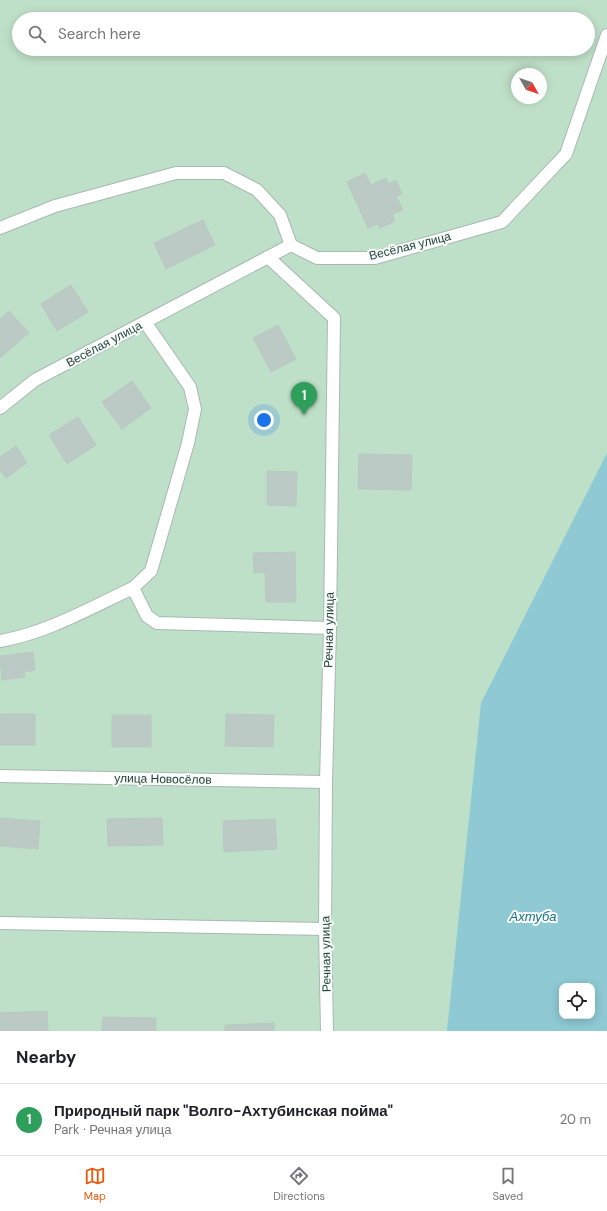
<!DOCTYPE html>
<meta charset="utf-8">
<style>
:root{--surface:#fff;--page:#f6f6f6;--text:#202124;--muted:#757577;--line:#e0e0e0;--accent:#ea580c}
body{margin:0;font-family:"DM Sans",sans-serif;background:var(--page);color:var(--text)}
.controls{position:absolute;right:12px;bottom:12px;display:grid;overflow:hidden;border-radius:8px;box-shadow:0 2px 10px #0003}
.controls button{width:36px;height:36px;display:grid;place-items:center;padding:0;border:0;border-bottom:1px solid var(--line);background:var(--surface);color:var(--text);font:20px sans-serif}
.compass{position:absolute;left:511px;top:68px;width:36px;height:36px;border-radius:50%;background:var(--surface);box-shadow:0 2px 10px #0003;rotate:130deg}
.you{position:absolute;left:264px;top:420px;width:14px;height:14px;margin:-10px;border:3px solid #fff;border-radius:50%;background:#1a73e8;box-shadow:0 0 0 6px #1a73e833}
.badge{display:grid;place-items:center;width:26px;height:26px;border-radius:50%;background:var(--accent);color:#fff;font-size:13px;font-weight:700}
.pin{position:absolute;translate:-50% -33px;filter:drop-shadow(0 1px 2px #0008)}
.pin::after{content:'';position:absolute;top:21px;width:14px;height:12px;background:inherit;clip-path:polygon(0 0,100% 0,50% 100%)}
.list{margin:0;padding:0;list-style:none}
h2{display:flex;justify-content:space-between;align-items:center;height:52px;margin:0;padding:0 16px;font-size:17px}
h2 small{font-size:13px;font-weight:400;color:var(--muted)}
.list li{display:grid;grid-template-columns:26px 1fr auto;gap:12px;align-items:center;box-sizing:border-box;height:72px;padding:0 16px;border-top:1px solid var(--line)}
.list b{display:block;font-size:15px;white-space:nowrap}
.list p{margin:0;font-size:13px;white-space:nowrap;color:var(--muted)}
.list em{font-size:13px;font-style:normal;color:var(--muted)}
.icon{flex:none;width:22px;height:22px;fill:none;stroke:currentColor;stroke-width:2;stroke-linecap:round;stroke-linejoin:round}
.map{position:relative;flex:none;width:607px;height:1031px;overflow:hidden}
.search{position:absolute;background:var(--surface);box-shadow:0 2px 10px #0003;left:12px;right:12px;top:12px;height:44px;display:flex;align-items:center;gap:10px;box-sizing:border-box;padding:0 14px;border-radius:22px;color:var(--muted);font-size:15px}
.sheet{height:124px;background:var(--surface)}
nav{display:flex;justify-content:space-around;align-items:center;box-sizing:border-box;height:56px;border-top:1px solid var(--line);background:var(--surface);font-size:11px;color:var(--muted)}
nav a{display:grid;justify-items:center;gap:2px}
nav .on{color:var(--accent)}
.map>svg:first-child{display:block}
.green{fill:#bfe0c8;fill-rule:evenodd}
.water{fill:#8ec9d4;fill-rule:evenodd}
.building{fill:#bbcac4;stroke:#b8c9c2}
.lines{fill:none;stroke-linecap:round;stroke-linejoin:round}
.minor-casing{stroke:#a8b8b2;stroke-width:14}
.minor{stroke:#fff;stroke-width:12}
.labels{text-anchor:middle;stroke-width:4;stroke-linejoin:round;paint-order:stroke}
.street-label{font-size:12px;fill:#24423a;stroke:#f7fbf9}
.water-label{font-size:13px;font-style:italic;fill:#1c6f80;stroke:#f7fbf9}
</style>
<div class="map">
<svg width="607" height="1031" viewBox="0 0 607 1031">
<rect width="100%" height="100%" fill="#e6efeb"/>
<path class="green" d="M0 0H607V733L531 1031H0ZM19 19H588V49H19ZM517 74H541V98H517Z"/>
<path class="water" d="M607 453V1031H447L481 703ZM562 986H592V1016H562Z"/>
<g class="building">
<polygon points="365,173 371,185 386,178 388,184 396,180 402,194 396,196 403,210 392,214 395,221 380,228 378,224 368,228 347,182"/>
<polygon points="203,220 215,245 166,269 154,243"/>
<polygon points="71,285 88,312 57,331 41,304"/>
<polygon points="9,311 29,333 0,358 0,319"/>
<polygon points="278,325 296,359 271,372 253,338"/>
<polygon points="132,381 151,408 122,429 102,402"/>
<polygon points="78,417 96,445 67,464 49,435"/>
<polygon points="16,446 27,463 6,478 0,470 0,457"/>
<polygon points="359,454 412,455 411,490 358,489"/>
<polygon points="267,471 297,472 296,506 267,505"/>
<polygon points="295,552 296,602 266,602 265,572 254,573 253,553"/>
<polygon points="33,652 35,670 24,672 25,677 2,680 0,656"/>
<rect x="0" y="714" width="35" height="31"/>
<polygon points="226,714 274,715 273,747 225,746"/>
<rect x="112" y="715" width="39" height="32"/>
<polygon points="0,818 40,821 38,849 0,846"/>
<polygon points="162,818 163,845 108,846 107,819"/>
<polygon points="275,819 277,849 224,852 223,821"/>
<polygon points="47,1011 48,1031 0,1031 0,1013"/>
<polygon points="103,1017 156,1018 156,1031 102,1031"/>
<polygon points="274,1023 274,1031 225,1031 225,1025"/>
</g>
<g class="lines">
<defs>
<g id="minor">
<polyline points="0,228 55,206 176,173 224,173 257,190 280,215 291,245"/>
<polyline points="291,245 317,258 375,258 502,222 566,154 607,35"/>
<polyline points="268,257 334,318 330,628 326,782 325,929 327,1031"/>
<polyline points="145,322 190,387 195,409 188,443 151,571 133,588 147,616 157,623 330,628"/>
<polyline points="0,408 35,380 291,245"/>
<path d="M0 641C47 633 90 608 133 588"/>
<polyline points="0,776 326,782"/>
<polyline points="0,923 325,929"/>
</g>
</defs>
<use href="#minor" class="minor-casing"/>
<use href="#minor" class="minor"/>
</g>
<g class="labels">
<g class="street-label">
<text transform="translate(410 246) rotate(-14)" y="4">Весёлая улица</text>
<text transform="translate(104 344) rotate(-28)" y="4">Весёлая улица</text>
<text transform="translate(329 630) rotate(-89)" y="4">Речная улица</text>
<text transform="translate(163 779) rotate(1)" y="4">улица Новосёлов</text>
<text transform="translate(326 954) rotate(-91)" y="4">Речная улица</text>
</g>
<g class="water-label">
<text x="533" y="921">Ахтуба</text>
</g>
</g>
</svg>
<div class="controls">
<button><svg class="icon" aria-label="locate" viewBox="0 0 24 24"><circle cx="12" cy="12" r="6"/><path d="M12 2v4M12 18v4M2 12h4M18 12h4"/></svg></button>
</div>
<svg class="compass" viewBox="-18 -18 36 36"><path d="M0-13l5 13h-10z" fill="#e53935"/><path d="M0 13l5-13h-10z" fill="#757577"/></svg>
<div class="you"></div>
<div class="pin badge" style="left:304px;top:415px;background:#2e9e5b">1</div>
<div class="search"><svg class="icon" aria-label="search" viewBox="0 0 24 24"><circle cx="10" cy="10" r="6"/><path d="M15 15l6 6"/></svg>Search here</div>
</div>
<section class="sheet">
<h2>Nearby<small></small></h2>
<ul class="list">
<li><span class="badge" style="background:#2e9e5b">1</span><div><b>Природный парк &quot;Волго-Ахтубинская пойма&quot;</b><p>Park · Речная улица</p></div><em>20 m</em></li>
</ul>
</section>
<nav>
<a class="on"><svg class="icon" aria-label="map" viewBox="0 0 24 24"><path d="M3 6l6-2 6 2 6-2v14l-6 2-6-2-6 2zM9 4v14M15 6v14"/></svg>Map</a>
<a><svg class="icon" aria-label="directions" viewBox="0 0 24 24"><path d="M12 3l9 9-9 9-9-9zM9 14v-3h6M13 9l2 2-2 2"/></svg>Directions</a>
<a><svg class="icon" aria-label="saved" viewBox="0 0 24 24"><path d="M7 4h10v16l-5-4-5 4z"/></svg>Saved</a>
</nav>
